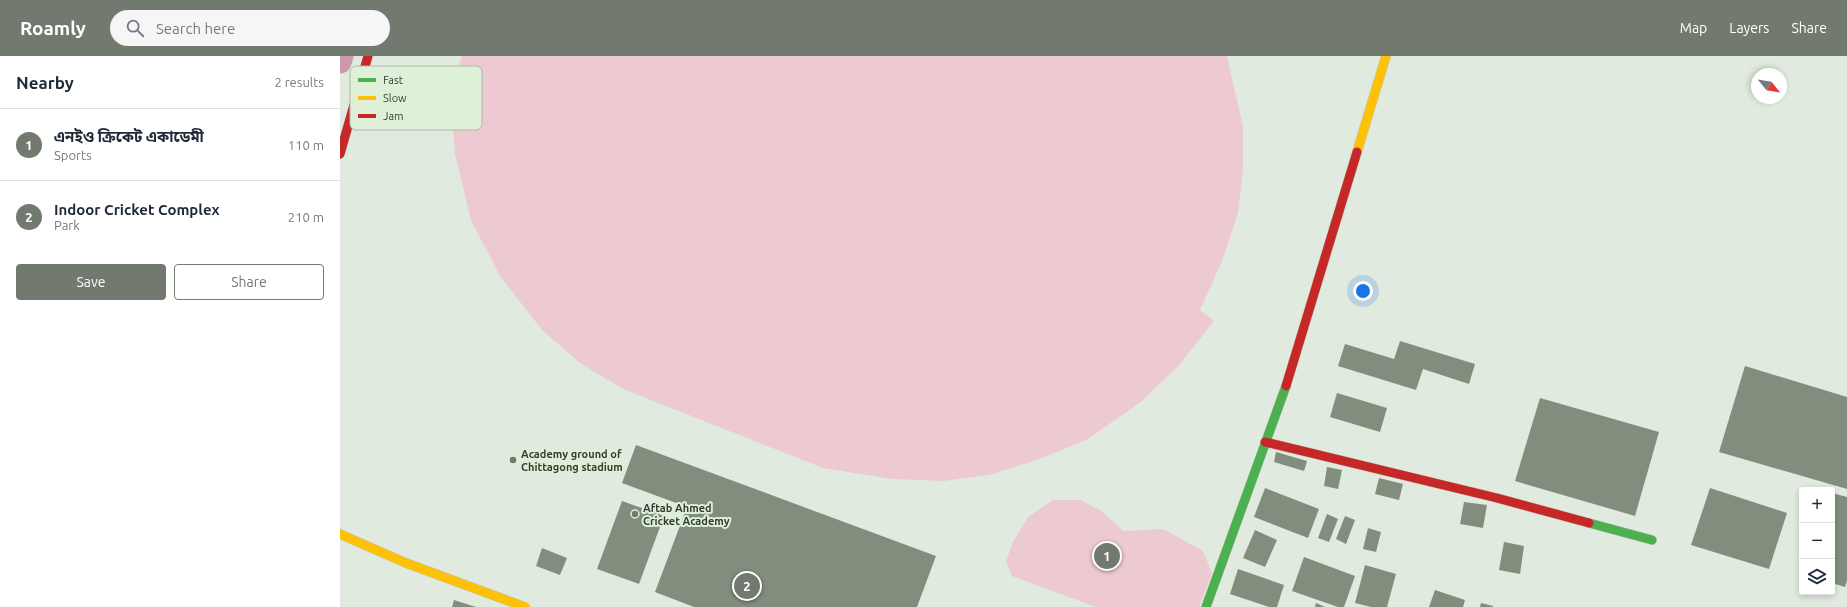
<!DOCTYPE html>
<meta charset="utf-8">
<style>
:root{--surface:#fff;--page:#f6f6f7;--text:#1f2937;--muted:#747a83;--line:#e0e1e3;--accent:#727a6f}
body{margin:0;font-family:Ubuntu,"Noto Sans Bengali",sans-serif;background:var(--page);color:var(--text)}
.controls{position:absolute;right:12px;bottom:12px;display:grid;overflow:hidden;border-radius:4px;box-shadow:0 2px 6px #0003}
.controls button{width:36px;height:36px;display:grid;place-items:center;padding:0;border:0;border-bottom:1px solid var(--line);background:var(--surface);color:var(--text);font:20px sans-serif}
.compass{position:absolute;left:1411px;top:12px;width:36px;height:36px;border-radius:50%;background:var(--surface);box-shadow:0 2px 6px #0003;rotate:120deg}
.you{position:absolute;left:1023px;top:235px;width:14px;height:14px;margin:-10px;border:3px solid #fff;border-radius:50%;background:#1a73e8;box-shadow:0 0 0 6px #1a73e833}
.badge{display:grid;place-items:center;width:26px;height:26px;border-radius:50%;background:var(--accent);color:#fff;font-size:13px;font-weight:700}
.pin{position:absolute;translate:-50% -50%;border:2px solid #fff;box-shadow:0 1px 4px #0006}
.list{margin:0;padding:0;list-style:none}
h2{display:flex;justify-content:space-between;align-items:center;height:52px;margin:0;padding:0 16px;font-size:17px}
h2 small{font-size:13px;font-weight:400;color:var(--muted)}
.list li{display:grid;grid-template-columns:26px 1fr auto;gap:12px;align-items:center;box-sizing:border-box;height:72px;padding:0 16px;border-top:1px solid var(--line)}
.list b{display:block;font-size:15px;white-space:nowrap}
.list p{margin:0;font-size:13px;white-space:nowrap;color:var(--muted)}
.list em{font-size:13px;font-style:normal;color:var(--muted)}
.actions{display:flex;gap:8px;padding:12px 16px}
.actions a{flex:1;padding:9px 0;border:1px solid var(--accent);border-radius:4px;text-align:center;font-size:14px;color:var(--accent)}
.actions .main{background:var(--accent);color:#fff}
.icon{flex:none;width:22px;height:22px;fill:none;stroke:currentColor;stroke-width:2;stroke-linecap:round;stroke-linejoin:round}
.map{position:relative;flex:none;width:1507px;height:551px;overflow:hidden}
header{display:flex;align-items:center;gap:24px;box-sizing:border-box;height:56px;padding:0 20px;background:var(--accent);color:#fff}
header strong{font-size:19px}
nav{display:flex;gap:22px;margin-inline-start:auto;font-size:14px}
.search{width:280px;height:36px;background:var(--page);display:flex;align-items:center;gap:10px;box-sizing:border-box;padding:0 14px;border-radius:22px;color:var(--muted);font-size:15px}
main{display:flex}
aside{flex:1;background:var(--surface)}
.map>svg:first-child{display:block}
.green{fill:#edcad2}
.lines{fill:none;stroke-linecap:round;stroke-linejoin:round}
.canal{stroke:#cb99a9;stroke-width:23}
.building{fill:#828e7d}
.fast-casing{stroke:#c0c7bd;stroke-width:10}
.slow-casing{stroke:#c0c7bd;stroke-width:10}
.jam-casing{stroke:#c0c7bd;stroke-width:10}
.fast{stroke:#4caf50;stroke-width:9}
.slow{stroke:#ffc107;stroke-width:9}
.jam{stroke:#c62828;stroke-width:9}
.poi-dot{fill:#727a6f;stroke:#def0d8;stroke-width:1.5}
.labels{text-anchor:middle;stroke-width:4;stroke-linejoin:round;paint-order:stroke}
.poi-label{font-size:11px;font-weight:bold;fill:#363d33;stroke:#def0d8;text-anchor:start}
.key{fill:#def0d8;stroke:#acbaa6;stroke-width:1}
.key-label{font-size:11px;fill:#363d33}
</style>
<header>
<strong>Roamly</strong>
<div class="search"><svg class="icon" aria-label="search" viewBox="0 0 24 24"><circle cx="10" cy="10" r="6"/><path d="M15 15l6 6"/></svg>Search here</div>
<nav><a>Map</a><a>Layers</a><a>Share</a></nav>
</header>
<main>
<aside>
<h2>Nearby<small>2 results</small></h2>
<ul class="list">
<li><span class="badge">1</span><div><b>এনইও ক্রিকেট একাডেমী</b><p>Sports</p></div><em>110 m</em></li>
<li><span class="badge">2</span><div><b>Indoor Cricket Complex</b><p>Park</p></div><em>210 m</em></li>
</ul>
<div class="actions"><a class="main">Save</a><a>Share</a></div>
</aside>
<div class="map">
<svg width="1507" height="551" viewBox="0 0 1507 551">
<rect width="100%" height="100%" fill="#e1eade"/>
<g class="green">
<polygon points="122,0 887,0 903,71 903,114 898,157 882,205 860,254 874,265 840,308 802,345 748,383 700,403 649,419 603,425 552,423 483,412 283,333 240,307 202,274 160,220 131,164 115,98 110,36"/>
<polygon points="713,444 740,444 762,455 783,475 823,473 863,495 872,517 859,551 756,551 672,520 666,505 673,486 688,461"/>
</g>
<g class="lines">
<polyline class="canal" points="0,6 2,0"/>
</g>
<g class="building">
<polygon points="1060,285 1135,308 1129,328 1083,313 1076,334 998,310 1005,288 1054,303"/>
<polygon points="1405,310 1507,341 1507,433 1379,396"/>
<polygon points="997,337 1047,352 1040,376 990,361"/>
<polygon points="1200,342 1319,376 1295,460 1175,425"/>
<polygon points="296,389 596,500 577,551 354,551 315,536 347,451 282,427"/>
<polygon points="936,396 967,405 964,415 934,406"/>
<polygon points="987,411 1002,414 998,433 984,430"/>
<polygon points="1039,422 1063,428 1059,444 1035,438"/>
<polygon points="925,432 979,453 968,482 914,461"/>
<polygon points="1370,432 1447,457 1429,513 1351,489"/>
<polygon points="1492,437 1507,441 1507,525 1505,531 1492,527"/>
<polygon points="282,445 324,460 299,528 257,513"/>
<polygon points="1124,446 1147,449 1143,472 1120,468"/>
<polygon points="987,458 998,463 989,486 978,482"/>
<polygon points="1005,460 1015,464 1006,488 996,483"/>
<polygon points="1028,472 1041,476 1036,496 1023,493"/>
<polygon points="915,474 937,484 925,511 903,502"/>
<polygon points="1164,486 1184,490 1180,518 1159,514"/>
<polygon points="202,492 227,502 220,519 196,510"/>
<polygon points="964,501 1015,520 1004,551 998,551 952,535"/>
<polygon points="1025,509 1056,518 1047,551 1031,551 1015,547"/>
<polygon points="898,513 944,529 937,551 929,551 890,538"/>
<polygon points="1095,534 1125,544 1123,551 1089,551"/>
<polygon points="114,544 136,551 112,551"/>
<polygon points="976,547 985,551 975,551"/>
<polygon points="1141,547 1153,550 1153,551 1140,551"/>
</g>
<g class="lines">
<defs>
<g id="fast">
<polyline points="1249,467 1312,484"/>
<polyline points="866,551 946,330"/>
</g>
<g id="slow">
<polyline points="1017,96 1046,0"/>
<polyline points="0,478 66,507 185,551"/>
</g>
<g id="jam">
<polyline points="0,98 28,0"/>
<polyline points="946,330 1017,96"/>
<polyline points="925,386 1157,442 1249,467"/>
</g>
</defs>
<use href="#fast" class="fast-casing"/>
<use href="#slow" class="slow-casing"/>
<use href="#jam" class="jam-casing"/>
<use href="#fast" class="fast"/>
<use href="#slow" class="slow"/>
<use href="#jam" class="jam"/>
</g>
<g class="poi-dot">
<circle cx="173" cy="404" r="4"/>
<circle cx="295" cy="458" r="4"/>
</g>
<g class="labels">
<g class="poi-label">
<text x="181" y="402">Academy ground of<tspan x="181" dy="13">Chittagong stadium</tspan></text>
<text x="303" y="456">Aftab Ahmed<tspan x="303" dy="13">Cricket Academy</tspan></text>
</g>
</g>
<rect x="10" y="10" width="132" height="64" rx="6" class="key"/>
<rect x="18" y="22" width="18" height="4" fill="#4caf50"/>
<rect x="18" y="40" width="18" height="4" fill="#ffc107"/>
<rect x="18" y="58" width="18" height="4" fill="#c62828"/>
<g class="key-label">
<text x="43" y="28">Fast</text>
<text x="43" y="46">Slow</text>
<text x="43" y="64">Jam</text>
</g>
</svg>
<div class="controls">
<button>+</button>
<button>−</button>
<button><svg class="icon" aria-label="layers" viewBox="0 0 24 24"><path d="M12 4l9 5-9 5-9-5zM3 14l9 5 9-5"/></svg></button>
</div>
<svg class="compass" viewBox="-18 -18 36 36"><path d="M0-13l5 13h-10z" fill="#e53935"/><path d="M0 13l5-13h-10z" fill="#747a83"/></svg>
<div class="you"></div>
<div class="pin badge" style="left:767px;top:500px">1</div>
<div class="pin badge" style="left:407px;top:530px">2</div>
</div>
</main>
